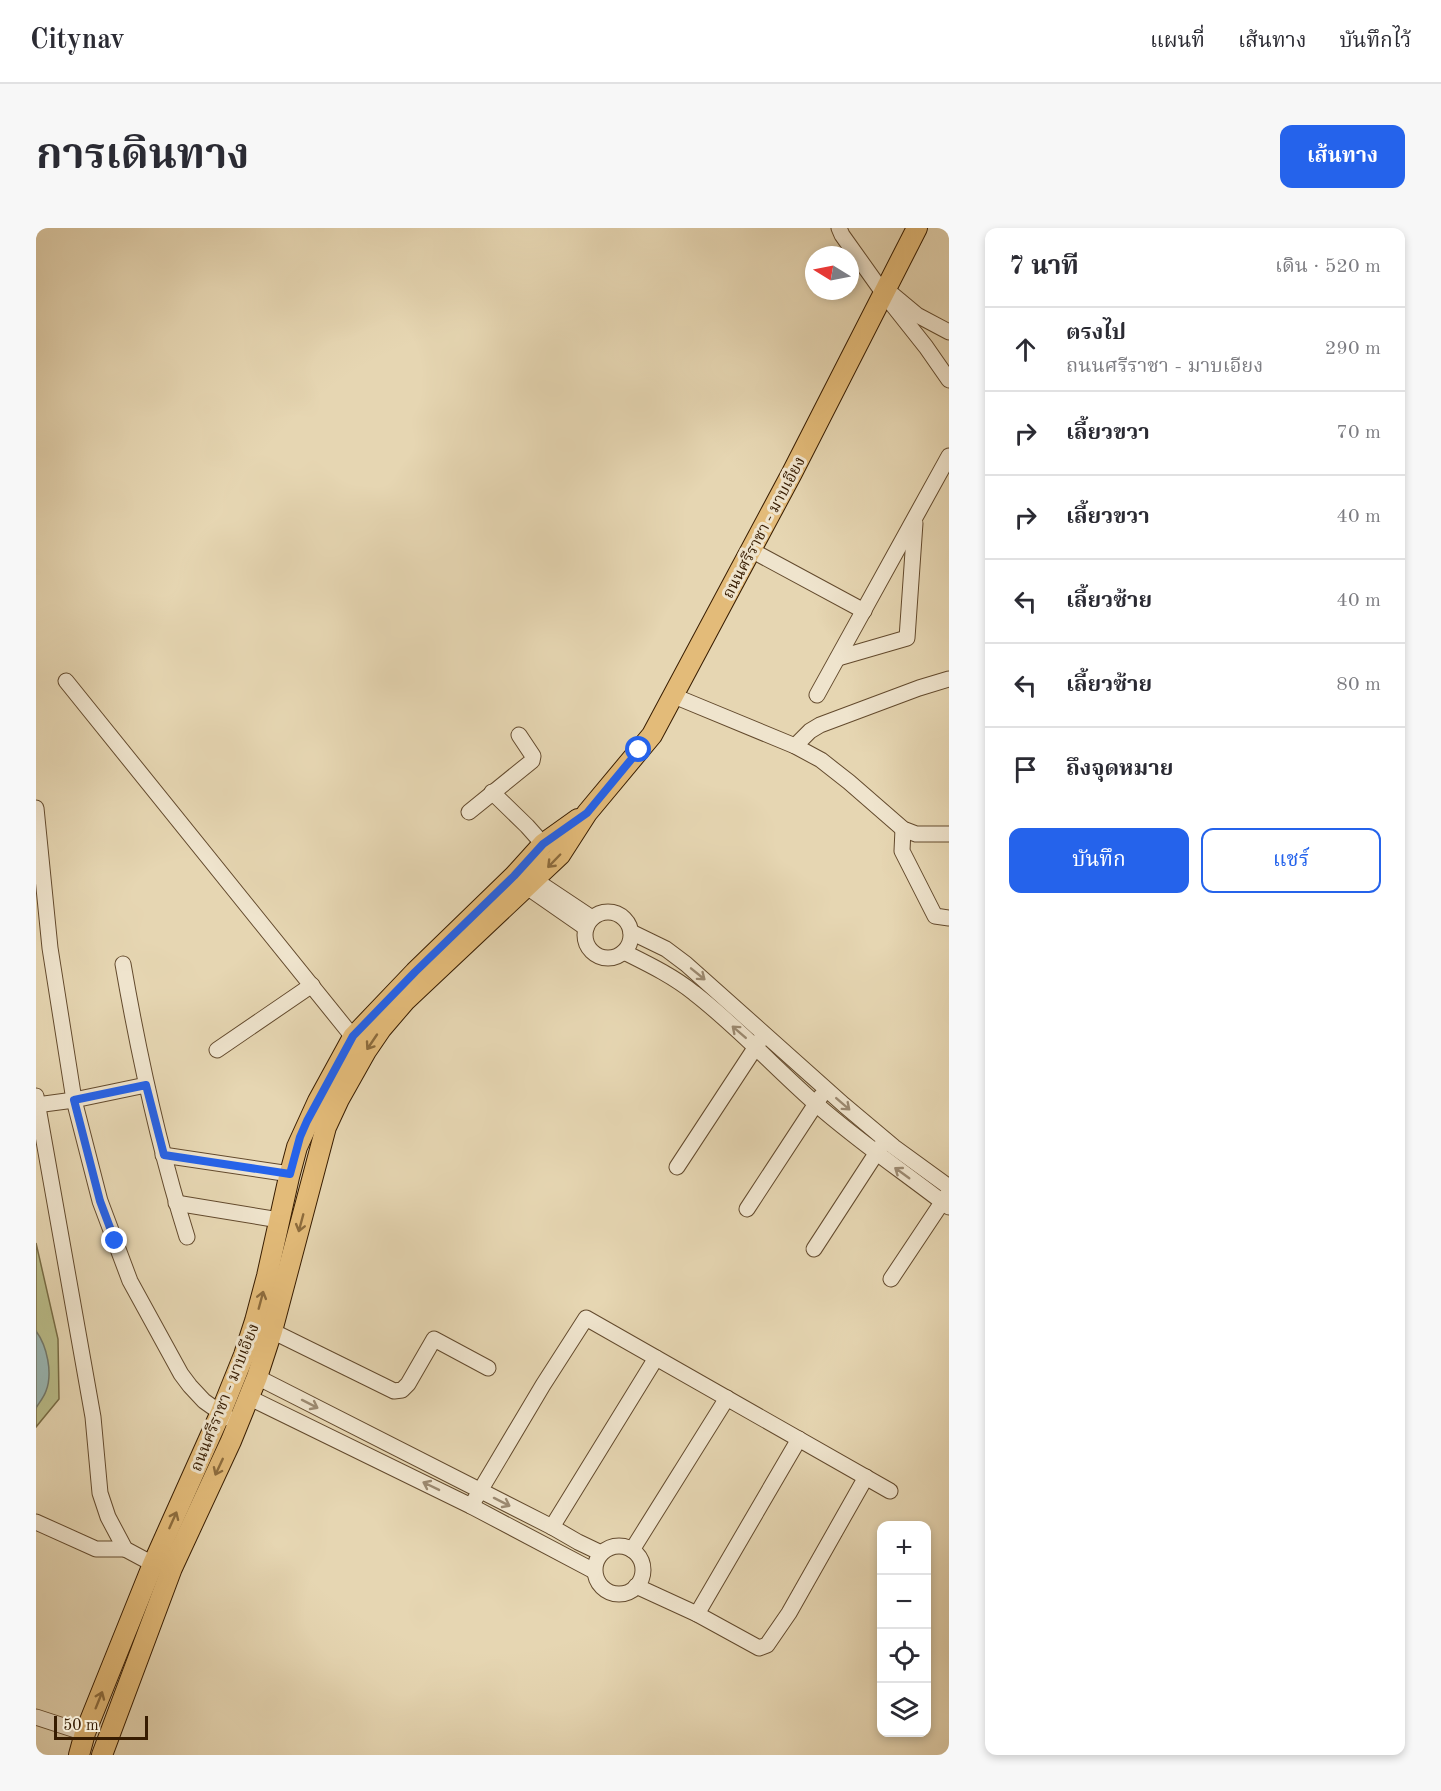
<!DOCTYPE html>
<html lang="th">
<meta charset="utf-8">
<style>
:root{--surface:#fff;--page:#f7f7f7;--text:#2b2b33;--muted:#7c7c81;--line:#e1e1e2;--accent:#2563eb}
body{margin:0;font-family:"Old Standard TT","Noto Serif Thai",serif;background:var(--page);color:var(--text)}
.controls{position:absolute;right:18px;bottom:18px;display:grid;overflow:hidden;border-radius:12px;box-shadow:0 3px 9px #0003}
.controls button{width:54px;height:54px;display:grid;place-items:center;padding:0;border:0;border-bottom:2px solid var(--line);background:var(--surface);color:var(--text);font:30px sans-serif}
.compass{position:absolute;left:769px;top:18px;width:54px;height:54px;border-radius:50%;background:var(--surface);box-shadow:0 3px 9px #0003;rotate:280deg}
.scale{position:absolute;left:18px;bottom:15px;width:94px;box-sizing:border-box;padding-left:6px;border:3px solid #371c01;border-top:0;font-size:16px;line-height:21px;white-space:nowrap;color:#371c01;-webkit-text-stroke:4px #efe4cd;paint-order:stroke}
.stop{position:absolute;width:18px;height:18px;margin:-14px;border:4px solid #2563eb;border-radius:50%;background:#fff}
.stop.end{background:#2563eb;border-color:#fff;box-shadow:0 2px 6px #0008}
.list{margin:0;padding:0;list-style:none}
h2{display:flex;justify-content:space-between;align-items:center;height:78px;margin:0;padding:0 24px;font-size:26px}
h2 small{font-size:20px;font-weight:400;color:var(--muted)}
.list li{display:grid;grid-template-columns:39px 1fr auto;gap:18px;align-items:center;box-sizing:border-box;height:84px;padding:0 24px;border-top:2px solid var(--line)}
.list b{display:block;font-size:22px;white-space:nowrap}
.list p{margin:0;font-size:20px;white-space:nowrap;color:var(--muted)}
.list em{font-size:20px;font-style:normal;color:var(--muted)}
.actions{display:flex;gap:12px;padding:18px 24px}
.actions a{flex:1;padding:14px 0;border:2px solid var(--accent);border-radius:12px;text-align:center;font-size:21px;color:var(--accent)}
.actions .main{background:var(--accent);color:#fff}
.icon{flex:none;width:33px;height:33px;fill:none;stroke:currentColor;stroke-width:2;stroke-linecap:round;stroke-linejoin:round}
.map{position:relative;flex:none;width:913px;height:1527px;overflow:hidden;border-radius:12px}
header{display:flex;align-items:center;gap:36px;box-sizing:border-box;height:84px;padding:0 30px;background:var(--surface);border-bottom:2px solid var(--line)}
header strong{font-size:28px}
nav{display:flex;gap:33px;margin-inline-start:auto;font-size:21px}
.intro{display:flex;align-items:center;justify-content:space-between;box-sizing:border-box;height:144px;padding:0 36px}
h1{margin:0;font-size:42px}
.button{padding:15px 27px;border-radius:12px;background:var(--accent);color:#fff;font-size:21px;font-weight:700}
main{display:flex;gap:36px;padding:0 36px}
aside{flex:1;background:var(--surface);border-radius:12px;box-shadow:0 3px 9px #0003}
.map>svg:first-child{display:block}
.green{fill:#b9bc89;stroke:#786c45;stroke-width:1.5}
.water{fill:#99b7b4;stroke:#72796c;stroke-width:1.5}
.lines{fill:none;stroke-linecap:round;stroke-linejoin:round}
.minor-casing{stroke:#634a2d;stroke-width:17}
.major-casing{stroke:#371c01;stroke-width:22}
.minor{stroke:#efe4cd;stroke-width:15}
.major{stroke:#e3bb79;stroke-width:20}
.oneway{stroke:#8d6c3d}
.oneway2{stroke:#9c8a71}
.route{stroke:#2563eb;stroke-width:8}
.labels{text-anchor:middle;stroke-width:6;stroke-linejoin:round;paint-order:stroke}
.street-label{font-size:16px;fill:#371c01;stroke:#efe4cd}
</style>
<header>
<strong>Citynav</strong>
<nav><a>แผนที่</a><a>เส้นทาง</a><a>บันทึกไว้</a></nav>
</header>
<div class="intro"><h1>การเดินทาง</h1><a class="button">เส้นทาง</a></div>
<main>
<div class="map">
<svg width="913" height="1527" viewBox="0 0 913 1527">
<rect width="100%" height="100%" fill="#e6d6b2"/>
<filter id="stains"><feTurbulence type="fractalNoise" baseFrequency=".00333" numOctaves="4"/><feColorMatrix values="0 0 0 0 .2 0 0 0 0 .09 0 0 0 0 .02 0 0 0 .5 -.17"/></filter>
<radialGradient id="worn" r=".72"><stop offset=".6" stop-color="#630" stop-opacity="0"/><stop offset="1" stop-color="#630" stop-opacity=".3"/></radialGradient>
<polygon class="green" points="0,1015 22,1111 23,1171 0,1199"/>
<path class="water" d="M0 1103C11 1118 17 1145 10 1163 8 1169 3 1175 0 1180Z"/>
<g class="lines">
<defs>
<g id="minor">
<polyline points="803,0 806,7 848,66 890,119 913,152"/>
<polyline points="857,67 881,87 913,104"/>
<polyline points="715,322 828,383"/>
<polyline points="802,430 871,410 879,295"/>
<polyline points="30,453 317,809"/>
<polyline points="781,467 913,228"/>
<polyline points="638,468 759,518 785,532 813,554 867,601 880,606 913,606"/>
<polyline points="759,518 774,503 784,497 883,460 913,451"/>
<polyline points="456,564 491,598 507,616"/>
<polyline points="0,580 14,720 38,872 64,973 94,1053 145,1146 154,1158 168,1173 192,1190"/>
<polyline points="433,584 496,533 497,528 483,507"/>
<polyline points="867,601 866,623 899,688 913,690"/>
<polyline points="499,652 556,690"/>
<polyline points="491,659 550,700"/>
<circle cx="572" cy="707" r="23"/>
<polyline points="595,704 630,721 650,736 808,877 858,919 913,959"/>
<path d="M588 724C612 736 637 748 658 765 702 799 739 840 780 876 822 913 869 945 913 979"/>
<path d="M87 736C103 828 123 920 151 1009"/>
<polyline points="181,822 276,757"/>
<polyline points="0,868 57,1189 64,1265 72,1289 89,1321 117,1336 127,1338"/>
<polyline points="0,877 38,872 110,857"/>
<polyline points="127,927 254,946"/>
<polyline points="641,939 725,811"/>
<polyline points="140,975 243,992"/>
<polyline points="711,981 785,868"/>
<polyline points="778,1021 845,918"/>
<polyline points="855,1051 911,967"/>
<polyline points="236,1103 358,1163 366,1162 372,1156 398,1111 452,1140"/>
<polyline points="221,1149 516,1299 542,1314 565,1325"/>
<polyline points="214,1170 435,1278 558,1343"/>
<polyline points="435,1278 507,1157 550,1090 854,1263"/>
<polyline points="0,1294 60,1321 89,1321"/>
<polyline points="516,1299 620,1130"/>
<circle cx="583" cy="1342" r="24"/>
<polyline points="596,1322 691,1170"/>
<polyline points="600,1358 661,1386 723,1420 731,1417 753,1385 830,1249"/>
<polyline points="661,1386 763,1211"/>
<polyline points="0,1489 49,1505"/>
</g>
<g id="major">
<polyline points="43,1527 49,1505 117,1336 185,1184 208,1127 219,1093 231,1048 253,949 261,919 282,873 317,809 379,744 478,648 507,616 542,591"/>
<polyline points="66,1527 136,1340 195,1213 221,1149 236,1103 290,899 303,871 330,823 345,801 369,773 524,627 551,585 616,507 756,245 881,0"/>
</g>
</defs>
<use href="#minor" class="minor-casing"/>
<use href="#major" class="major-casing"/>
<use href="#minor" class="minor"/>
<use href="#major" class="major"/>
</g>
<defs><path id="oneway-shaft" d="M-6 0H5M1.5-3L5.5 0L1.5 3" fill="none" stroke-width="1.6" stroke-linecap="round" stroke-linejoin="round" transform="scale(1.5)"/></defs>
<g class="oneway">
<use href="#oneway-shaft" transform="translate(518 633) rotate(134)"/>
<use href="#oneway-shaft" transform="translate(336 814) rotate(124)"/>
<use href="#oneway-shaft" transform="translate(265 995) rotate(105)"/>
<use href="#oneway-shaft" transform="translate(225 1072) rotate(-75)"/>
<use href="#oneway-shaft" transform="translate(183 1239) rotate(115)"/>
<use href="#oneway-shaft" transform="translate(137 1292) rotate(-66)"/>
<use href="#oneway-shaft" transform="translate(63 1472) rotate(-68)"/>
</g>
<g class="oneway2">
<use href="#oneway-shaft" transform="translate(662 746) rotate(39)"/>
<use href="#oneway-shaft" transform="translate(703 804) rotate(-139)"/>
<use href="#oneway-shaft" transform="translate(807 876) rotate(41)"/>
<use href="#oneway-shaft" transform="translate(866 945) rotate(-144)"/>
<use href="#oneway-shaft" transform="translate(274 1176) rotate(27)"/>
<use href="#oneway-shaft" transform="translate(395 1258) rotate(-154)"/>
<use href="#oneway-shaft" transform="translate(466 1274) rotate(27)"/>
</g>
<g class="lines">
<polyline class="route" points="79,1013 64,973 38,872 110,857 128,927 254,946 264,909 271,893 317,808 379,744 478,648 507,616 551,585 603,522"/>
</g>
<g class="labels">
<g class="street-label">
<text transform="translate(727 299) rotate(-62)" y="6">ถนนศรีราชา - มาบเอียง</text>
<text transform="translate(188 1169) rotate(-68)" y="6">ถนนศรีราชา - มาบเอียง</text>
</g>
</g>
<rect width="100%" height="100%" filter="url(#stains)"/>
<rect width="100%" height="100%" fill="url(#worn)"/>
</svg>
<div class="controls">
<button>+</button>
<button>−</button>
<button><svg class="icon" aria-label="locate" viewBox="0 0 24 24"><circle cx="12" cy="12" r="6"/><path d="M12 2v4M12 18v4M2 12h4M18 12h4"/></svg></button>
<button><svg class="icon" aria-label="layers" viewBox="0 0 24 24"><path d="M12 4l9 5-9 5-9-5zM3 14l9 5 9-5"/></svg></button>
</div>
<svg class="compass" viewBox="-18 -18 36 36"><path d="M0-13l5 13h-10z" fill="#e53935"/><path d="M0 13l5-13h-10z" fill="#7c7c81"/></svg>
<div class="scale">50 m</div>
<div class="stop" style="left:603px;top:522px"></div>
<div class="stop end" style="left:79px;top:1013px"></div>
</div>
<aside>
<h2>7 นาที<small>เดิน · 520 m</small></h2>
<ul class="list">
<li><svg class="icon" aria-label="ahead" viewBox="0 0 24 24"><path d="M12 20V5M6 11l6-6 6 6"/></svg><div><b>ตรงไป</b><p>ถนนศรีราชา - มาบเอียง</p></div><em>290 m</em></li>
<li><svg class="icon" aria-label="right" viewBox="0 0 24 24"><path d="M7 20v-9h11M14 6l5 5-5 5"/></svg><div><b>เลี้ยวขวา</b></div><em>70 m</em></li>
<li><svg class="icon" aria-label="right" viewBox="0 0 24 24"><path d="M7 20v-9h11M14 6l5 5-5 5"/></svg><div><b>เลี้ยวขวา</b></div><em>40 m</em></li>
<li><svg class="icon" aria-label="left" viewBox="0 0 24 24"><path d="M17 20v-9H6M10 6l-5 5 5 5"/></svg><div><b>เลี้ยวซ้าย</b></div><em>40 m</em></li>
<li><svg class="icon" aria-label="left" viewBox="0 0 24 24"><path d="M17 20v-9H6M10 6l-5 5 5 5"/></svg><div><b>เลี้ยวซ้าย</b></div><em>80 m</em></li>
<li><svg class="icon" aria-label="arrive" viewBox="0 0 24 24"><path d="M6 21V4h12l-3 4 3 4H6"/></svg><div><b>ถึงจุดหมาย</b></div></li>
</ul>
<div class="actions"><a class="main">บันทึก</a><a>แชร์</a></div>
</aside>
</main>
